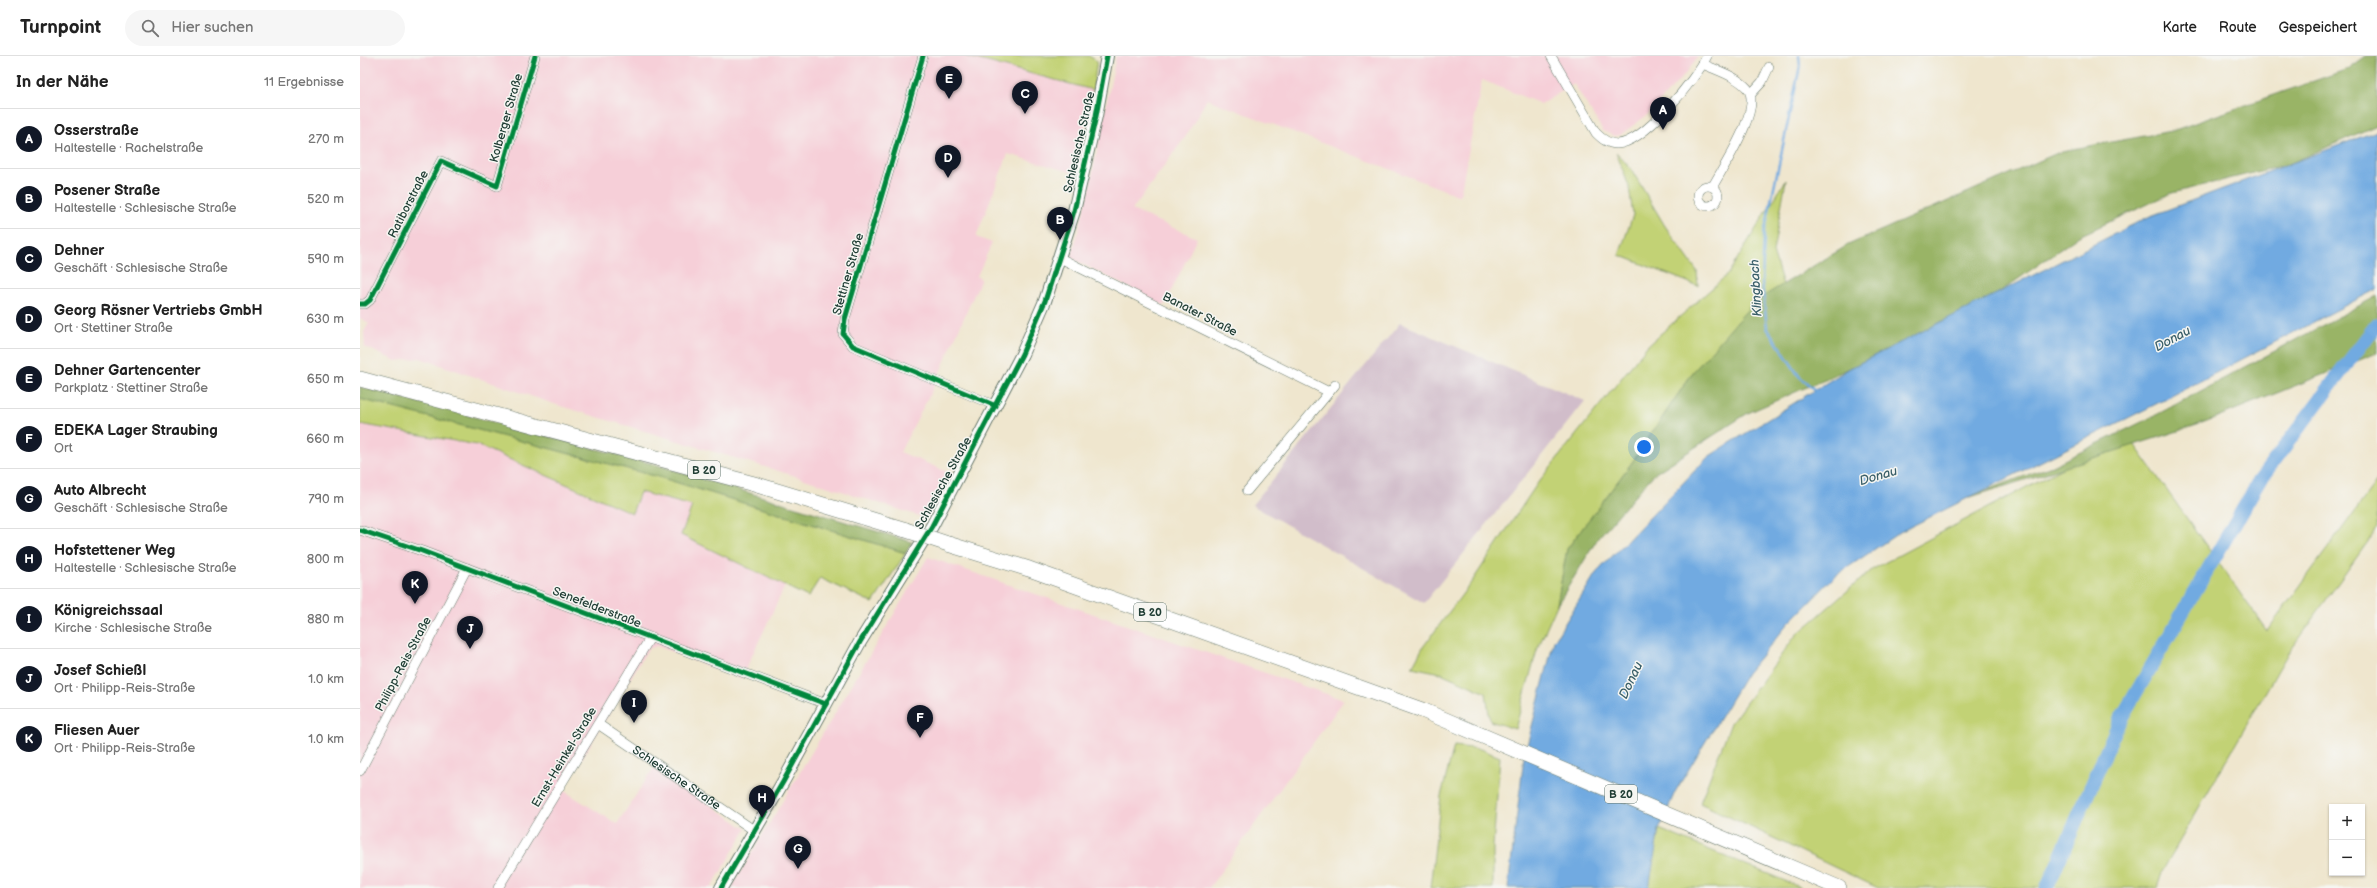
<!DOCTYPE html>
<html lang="de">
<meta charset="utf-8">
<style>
:root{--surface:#fff;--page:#f6f6f6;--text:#222;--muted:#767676;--line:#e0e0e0;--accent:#111827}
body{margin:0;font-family:"Balsamiq Sans",sans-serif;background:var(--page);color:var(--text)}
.controls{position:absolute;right:12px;bottom:12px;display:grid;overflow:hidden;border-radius:0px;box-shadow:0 1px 3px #0004}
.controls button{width:36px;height:36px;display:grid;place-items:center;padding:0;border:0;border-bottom:1px solid var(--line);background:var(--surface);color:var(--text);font:20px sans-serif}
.you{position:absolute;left:1284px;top:391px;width:14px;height:14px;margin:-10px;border:3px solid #fff;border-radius:50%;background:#1a73e8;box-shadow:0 0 0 6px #1a73e833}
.badge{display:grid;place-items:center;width:26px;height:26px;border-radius:50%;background:var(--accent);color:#fff;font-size:13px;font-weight:700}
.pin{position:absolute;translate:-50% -33px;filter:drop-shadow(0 1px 2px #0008)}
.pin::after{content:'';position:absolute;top:21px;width:14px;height:12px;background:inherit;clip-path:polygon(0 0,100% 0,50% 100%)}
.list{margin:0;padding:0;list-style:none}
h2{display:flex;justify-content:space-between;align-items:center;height:52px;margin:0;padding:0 16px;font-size:17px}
h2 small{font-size:13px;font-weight:400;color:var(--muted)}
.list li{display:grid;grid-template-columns:26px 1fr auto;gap:12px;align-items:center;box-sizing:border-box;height:60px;padding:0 16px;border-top:1px solid var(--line)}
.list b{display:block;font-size:15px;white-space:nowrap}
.list p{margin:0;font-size:13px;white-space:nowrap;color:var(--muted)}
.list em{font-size:13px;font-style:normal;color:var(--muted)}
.icon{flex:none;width:22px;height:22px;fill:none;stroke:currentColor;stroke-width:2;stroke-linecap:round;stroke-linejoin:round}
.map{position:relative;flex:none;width:2017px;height:832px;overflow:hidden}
header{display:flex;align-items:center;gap:24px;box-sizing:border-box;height:56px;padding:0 20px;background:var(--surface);border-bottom:1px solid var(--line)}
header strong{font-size:19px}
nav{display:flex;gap:22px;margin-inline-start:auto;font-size:14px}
.search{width:280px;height:36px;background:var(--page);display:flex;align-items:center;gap:10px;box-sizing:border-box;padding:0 14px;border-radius:22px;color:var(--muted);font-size:15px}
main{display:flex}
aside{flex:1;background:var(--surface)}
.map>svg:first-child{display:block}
.built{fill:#f6cfd8}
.industrial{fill:#d1bdca}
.green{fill:#c2d275;stroke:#708854}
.forest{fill:#99b466;stroke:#5c784d}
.water{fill:#71aae1;stroke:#48748a}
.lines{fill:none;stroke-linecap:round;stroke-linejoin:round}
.stream{stroke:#71aae1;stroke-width:2.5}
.river{stroke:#71aae1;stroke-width:14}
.minor-casing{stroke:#68786a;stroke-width:10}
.tertiary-casing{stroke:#68786a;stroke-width:14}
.trunk-casing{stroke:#68786a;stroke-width:16}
.minor{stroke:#fff;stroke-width:9}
.tertiary{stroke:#fff;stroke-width:12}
.trunk{stroke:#fff;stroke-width:15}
.trunk-bridge-casing{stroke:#68786a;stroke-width:16;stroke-linecap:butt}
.trunk-bridge{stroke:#fff;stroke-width:15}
.cycleway-casing{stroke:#f6f6f2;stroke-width:8}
.cycleway{stroke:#00873e;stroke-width:5}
.labels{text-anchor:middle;stroke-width:3;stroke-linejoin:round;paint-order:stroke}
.shield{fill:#f6f6f2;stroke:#60746d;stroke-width:1}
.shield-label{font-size:11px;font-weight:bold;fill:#1f3d34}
.street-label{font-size:12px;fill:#1f3d34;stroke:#f6f6f2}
.water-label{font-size:13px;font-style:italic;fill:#385e68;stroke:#f6f6f2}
</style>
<header>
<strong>Turnpoint</strong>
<div class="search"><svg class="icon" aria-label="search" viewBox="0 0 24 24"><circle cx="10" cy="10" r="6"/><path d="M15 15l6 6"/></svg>Hier suchen</div>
<nav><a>Karte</a><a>Route</a><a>Gespeichert</a></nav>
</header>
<main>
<aside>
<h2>In der Nähe<small>11 Ergebnisse</small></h2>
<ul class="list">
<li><span class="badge">A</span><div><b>Osserstraße</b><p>Haltestelle · Rachelstraße</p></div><em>270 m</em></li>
<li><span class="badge">B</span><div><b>Posener Straße</b><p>Haltestelle · Schlesische Straße</p></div><em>520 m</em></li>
<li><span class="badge">C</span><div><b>Dehner</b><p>Geschäft · Schlesische Straße</p></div><em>590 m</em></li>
<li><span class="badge">D</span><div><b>Georg Rösner Vertriebs GmbH</b><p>Ort · Stettiner Straße</p></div><em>630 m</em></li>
<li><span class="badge">E</span><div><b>Dehner Gartencenter</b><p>Parkplatz · Stettiner Straße</p></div><em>650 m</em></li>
<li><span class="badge">F</span><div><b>EDEKA Lager Straubing</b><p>Ort</p></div><em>660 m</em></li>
<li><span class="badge">G</span><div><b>Auto Albrecht</b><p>Geschäft · Schlesische Straße</p></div><em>790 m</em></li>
<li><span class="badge">H</span><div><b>Hofstettener Weg</b><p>Haltestelle · Schlesische Straße</p></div><em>800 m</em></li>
<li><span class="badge">I</span><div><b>Königreichssaal</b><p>Kirche · Schlesische Straße</p></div><em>880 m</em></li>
<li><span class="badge">J</span><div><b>Josef Schießl</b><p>Ort · Philipp-Reis-Straße</p></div><em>1.0 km</em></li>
<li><span class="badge">K</span><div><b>Fliesen Auer</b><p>Ort · Philipp-Reis-Straße</p></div><em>1.0 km</em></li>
</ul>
</aside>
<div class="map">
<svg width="2017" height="832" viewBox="0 0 2017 832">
<rect width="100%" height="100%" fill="#f6f6f2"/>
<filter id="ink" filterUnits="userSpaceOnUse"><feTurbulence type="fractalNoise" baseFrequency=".025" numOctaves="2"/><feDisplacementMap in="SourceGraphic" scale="8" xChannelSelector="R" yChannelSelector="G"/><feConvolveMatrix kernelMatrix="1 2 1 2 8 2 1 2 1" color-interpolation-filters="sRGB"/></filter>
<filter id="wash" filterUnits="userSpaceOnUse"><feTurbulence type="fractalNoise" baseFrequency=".012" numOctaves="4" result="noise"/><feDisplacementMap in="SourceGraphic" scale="16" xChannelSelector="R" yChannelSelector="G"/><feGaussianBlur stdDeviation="0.9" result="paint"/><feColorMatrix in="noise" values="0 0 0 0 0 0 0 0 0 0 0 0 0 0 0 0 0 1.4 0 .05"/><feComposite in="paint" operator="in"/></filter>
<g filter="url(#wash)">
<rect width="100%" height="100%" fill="#efe6ce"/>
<g class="built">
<polygon points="0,0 605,0 733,34 714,117 648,98 616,181 632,187 617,220 621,223 573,332 540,396 590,417 565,462 432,419 197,349 60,302 36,305 5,291 4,276 9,267 0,262"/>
<polygon points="756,0 1338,0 1327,16 1286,60 1260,79 1254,80 1243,75 1214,28 1181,48 1122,24 1100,140 847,43 826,80 772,154 837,182 804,250 711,202 729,135"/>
<polygon points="0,368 117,389 272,457 280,436 332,450 321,479 425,530 381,623 297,590 288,593 203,734 257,768 295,710 386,773 351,832 0,832"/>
<polygon points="568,501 984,644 849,832 371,832"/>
</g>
<polygon class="industrial" points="1040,267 1225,345 1064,547 892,449"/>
<g class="green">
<polygon points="605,0 729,0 737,5 733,34"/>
<polygon points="1256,96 1271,113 1305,170 1337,215 1338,230 1259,199 1273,159 1269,131"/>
<polygon points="1426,124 1413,196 1423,229 1333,316 1273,405 1207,493 1197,549 1177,594 1155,673 1130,665 1126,637 1081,617 1052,611 1063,591 1113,524 1177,428 1287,290 1368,218"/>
<polygon points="0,343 299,421 546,497 513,547 460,522 448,541 321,479 332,450 280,436 272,457 117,389 0,368"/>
<polygon points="1774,388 1907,575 2017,425 2017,473 1928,597 1803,814 1797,832 1518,832 1340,747 1371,667 1436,579 1513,513 1706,410"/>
<polygon points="1094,690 1120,693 1140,701 1133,791 1133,832 1070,832 1081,740"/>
<polygon points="1299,773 1442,832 1289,832"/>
</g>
<g class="forest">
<polygon points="2006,0 2017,0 2017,69 1929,108 1812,137 1719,180 1637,238 1490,312 1388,357 1294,418 1238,482 1197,549 1207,493 1273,405 1333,316 1394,246 1488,189 1702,95 1812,75 1988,13"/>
<polygon points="2017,240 2017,297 1837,369 1592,447 1692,410 1798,358"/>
<polygon points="0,331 297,409 552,486 546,497 299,421 0,343"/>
</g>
<polygon class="water" points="2017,75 2017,233 1800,346 1540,476 1475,520 1428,568 1387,617 1315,736 1299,773 1289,832 1148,832 1164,701 1194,585 1236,517 1348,401 1490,312 1788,161"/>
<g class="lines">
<polyline class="stream" points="1439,0 1440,10 1404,178 1402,227 1407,272 1439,320 1457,336"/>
<polyline class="river" points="1687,832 1759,666 1901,422 2017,268"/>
</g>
</g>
<g filter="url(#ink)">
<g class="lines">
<defs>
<g id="minor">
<polyline points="563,0 485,263 483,278 493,290 636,350"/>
<path d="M1191 0 1236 77C1242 83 1248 88 1257 88 1284 87 1336 23 1347 0"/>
<path d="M1343 8C1358 15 1376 20 1387 32 1404 50 1363 111 1353 130"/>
<polyline points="1391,38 1402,26 1409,11"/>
<circle cx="1348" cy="140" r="10"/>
<polyline points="700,202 969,336"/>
<polyline points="0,248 5,248 10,244 81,105 137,130 175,0"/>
<polyline points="887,435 975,329"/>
<polyline points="0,474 62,495 466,648"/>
<path id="s1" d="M238 668 395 775"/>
<polyline points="0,715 107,512"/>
<polyline points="138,832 290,582"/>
</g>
<polyline id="tertiary" points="361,832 423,726 500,586 572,470 662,298 685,245 714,155 736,60 747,0"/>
<g id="trunk">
<polyline points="0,323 394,428 546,474"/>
<polyline points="588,488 669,513 1062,654 1479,832"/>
</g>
</defs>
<use href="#minor" class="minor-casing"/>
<use href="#tertiary" class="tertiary-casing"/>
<use href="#trunk" class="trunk-casing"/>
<use href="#minor" class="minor"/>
<use href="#tertiary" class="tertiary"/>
<use href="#trunk" class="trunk"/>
<defs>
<polyline id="trunk-bridge" points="546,474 588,488"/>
</defs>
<use href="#trunk-bridge" class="trunk-bridge-casing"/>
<use href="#trunk-bridge" class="trunk-bridge"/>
<defs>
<g id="cycleway">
<polyline points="563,0 485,263 483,278 493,290 636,350"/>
<polyline points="0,248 5,248 10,244 81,105 137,130 175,0"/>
<polyline points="0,474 62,495 466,648"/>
<polyline points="361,832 423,726 500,586 572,470 662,298 685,245 714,155 736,60 747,0"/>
</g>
</defs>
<use href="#cycleway" class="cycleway-casing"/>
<use href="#cycleway" class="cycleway"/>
</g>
</g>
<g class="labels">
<g class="shield">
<rect x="328" y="405" width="32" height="18" rx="3"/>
<rect x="774" y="547" width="32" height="18" rx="3"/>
<rect x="1245" y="729" width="32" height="18" rx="3"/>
</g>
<g class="shield-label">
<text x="344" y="418">B 20</text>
<text x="790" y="560">B 20</text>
<text x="1261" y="742">B 20</text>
</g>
<g class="street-label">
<text transform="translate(146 62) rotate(-74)" y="4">Kolberger Straße</text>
<text transform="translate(719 86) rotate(-77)" y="4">Schlesische Straße</text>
<text transform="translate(48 148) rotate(-63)" y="4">Ratiborstraße</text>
<text transform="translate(488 218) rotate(-74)" y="4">Stettiner Straße</text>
<text transform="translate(840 258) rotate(27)" y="4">Banater Straße</text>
<text transform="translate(583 427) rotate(-61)" y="4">Schlesische Straße</text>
<text transform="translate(237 551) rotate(21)" y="4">Senefelderstraße</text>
<text transform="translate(43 608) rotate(-62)" y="4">Philipp-Reis-Straße</text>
<text transform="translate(204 701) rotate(-59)" y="4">Ernst-Heinkel-Straße</text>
<text dy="4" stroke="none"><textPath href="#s1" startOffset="95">Schlesische Straße</textPath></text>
</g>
<g class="water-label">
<text transform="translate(1395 232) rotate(-93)" y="5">Klingbach</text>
<text transform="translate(1812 282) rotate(-28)" y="5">Donau</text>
<text transform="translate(1518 419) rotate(-16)" y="5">Donau</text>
<text transform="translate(1270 624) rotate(-65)" y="5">Donau</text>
</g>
</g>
</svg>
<div class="controls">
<button>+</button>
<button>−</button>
</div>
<div class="you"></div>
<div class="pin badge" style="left:1303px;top:74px">A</div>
<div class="pin badge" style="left:700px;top:184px">B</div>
<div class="pin badge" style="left:665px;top:58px">C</div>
<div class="pin badge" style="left:588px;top:122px">D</div>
<div class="pin badge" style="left:589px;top:43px">E</div>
<div class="pin badge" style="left:560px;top:682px">F</div>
<div class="pin badge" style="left:438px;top:813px">G</div>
<div class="pin badge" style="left:402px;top:762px">H</div>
<div class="pin badge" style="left:274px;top:667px">I</div>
<div class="pin badge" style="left:110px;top:593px">J</div>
<div class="pin badge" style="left:55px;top:548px">K</div>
</div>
</main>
